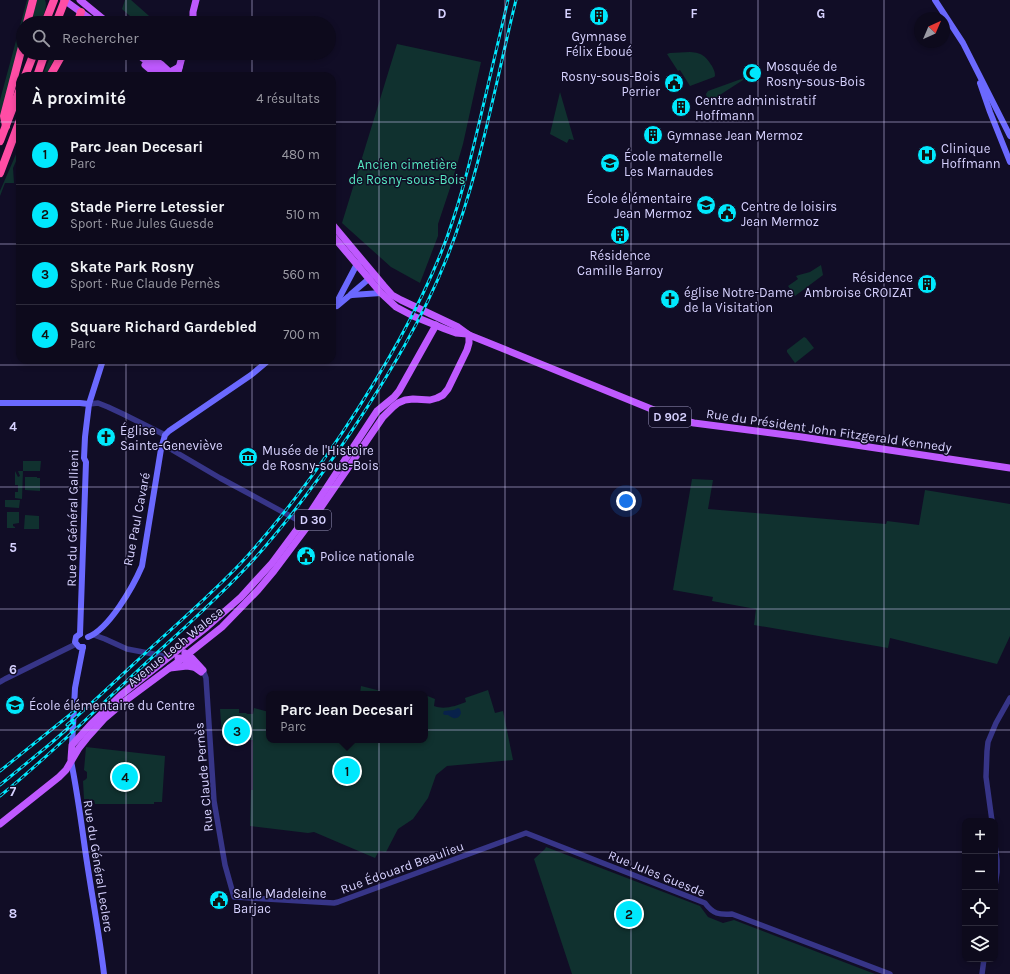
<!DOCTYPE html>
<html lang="fr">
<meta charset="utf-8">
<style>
:root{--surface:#0d0a1c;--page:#1b1829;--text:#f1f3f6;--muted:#9a9aa3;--line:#2d2b3b;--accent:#00e8fd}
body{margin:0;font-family:Karla,sans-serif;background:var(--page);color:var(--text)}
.controls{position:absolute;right:12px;bottom:12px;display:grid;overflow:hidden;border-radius:8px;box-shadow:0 2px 6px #0003}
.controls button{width:36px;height:36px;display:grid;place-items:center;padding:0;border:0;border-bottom:1px solid var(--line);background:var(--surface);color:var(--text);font:20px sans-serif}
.compass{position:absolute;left:914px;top:12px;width:36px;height:36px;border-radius:50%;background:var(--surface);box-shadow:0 2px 6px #0003;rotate:44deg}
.you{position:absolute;left:626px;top:501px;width:14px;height:14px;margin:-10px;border:3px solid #fff;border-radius:50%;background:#1a73e8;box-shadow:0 0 0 6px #1a73e833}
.badge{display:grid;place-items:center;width:26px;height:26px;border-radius:50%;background:var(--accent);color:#111;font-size:13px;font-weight:700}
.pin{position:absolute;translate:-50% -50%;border:2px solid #fff;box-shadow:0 1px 4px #0006}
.popup{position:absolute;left:266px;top:691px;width:162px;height:52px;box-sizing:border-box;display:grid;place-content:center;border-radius:8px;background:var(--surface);filter:drop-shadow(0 1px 3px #0005);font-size:13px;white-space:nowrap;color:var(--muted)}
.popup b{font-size:15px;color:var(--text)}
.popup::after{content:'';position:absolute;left:50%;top:100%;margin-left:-8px;border:8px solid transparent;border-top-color:var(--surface)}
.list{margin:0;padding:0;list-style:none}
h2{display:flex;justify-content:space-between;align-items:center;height:52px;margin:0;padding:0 16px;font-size:17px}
h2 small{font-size:13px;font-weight:400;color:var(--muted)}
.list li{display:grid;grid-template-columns:26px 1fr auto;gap:12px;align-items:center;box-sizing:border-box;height:60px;padding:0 16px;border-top:1px solid var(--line)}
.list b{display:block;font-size:15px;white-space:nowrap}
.list p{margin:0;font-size:13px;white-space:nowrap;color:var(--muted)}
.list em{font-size:13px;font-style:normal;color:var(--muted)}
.icon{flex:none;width:22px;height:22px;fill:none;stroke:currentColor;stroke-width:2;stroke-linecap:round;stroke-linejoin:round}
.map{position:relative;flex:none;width:1010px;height:974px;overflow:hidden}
.search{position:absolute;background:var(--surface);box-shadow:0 2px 6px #0003;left:16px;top:16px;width:320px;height:44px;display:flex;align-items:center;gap:10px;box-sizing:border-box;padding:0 14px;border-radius:22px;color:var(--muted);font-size:15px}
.panel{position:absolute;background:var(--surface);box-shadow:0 2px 6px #0003;left:16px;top:72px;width:320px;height:292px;border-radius:12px}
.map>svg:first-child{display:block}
.green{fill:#10312f}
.water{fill:#08214a}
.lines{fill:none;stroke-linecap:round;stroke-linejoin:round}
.tertiary{stroke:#373588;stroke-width:5.5}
.secondary{stroke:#6b69ff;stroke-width:6}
.primary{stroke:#bf59ff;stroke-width:7}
.motorway{stroke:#ff4da5;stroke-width:8}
.rail-casing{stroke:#00e8fd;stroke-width:3}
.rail{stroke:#110d26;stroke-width:1.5;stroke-dasharray:4.5;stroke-linecap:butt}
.grid{fill:none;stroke:#d7d2ff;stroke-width:1;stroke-opacity:0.55}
.labels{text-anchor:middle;stroke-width:3;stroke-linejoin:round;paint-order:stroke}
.shield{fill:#110d26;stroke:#9c97be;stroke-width:1}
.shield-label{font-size:12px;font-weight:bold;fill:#d7d2ff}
.poi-label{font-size:13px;fill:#d7d2ff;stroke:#110d26;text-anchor:start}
.park-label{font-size:13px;fill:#56e8c1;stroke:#110d26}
.street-label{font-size:13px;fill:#d7d2ff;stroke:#110d26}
.grid-label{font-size:13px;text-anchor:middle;font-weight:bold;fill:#d7d2ff;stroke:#110d26;stroke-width:3;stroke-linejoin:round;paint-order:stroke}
</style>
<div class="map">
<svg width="1010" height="974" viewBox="0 0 1010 974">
<rect width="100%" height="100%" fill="#110d26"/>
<g class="green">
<polygon points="27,0 30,0 24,23 23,23 23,28 7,100 0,121 0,100"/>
<path d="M37 0H45C48 7 43 16 40 23H31Z"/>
<polygon points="125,0 131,0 157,23 138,23 122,9"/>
<polygon points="397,44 481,62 463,144 451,185 438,224 438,236 420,283 391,267 342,223"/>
<path d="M690 52C703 53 705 56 712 66 714 70 715 72 715 76L714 77 690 86 680 70 678 71 667 54 670 53Z"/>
<polygon points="52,53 57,53 46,76 42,76"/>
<polygon points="744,78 743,80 712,100 707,98 706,94 708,91"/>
<polygon points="560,92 574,140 569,139 567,143 550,134"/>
<polygon points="20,145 20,152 13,168 14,183 5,183 0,196 0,191"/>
<polygon points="821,265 823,275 795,296 788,286 798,279 796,276 799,275 810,272"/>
<polygon points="804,337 806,338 814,348 795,363 787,352 787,350"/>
<polygon points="23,461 41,461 40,471 23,471 22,499 15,498 15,492 18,492 18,485 15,485 15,471 18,477 20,476 18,471 23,471"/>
<polygon points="25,477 37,477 37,478 40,478 40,491 25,490"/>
<polygon points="692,479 713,480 708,509 886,524 887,521 919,525 925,490 1010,504 1010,636 997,664 890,638 888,648 754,625 756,609 712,601 713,597 673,590"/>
<polygon points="5,500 20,500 19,508 5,507"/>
<polygon points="7,512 19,512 19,523 13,524 13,526 15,527 15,528 7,528"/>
<polygon points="25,515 39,516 39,529 24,529"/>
<polygon points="361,686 381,691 387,694 360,694"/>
<path d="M488 690 495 713 503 711 513 760 447 766 436 775 428 798 413 819 398 829 386 852 379 851 375 858 314 832 308 833 250 826 251 790H253V740H244L243 736H222L220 709H239V713H246L247 714H253L254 708 269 712V740H425V695L435 699 434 706C444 710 456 706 466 702L465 698Z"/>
<polygon points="86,747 165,756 162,802 154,802 154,804 95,804 94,800 89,800 89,799 84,799 83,781 85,780 87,778 87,772 84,770"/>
<polygon points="546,847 700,906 708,917 723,923 734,920 875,974 572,974 534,859 545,849"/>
</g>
<path class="water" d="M458 708 460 709 461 713C459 720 453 719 448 715H445L443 714 444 711 454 710Z"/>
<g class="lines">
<g class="tertiary">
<polyline points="89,404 98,403 108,407 123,414 165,435"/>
<polyline points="162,444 220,478 305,524"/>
<polyline points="94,635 105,639 127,649 164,656"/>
<path d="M203 670 206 678 214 801 225 865 234 897 334 903 338 902 526 833 705 903C713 914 719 915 732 914L890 974"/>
<polyline points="0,682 5,679 76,644"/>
<polyline points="992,821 986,777 987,751 988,742 996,723 1010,698"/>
<polyline points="995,845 997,860 997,872 995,886"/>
<polyline points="982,974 984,959"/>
</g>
<g class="secondary">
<polyline points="935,0 963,43 1010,136"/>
<polyline points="980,83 990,112 1010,162"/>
<polyline points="351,294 371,277"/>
<polyline points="337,306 349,296 352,295 381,293"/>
<polyline points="332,307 337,302 357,264 360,262"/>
<polyline points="0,403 80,403 89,404"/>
<polyline points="80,634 86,462 84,458 85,437 89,404 103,360"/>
<polyline points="80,634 76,637 75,642 79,647 83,647"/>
<path d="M88 637C109 629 133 587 142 566L161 449 165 435 169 431 251 375 269 360"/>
<polyline points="72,745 75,688 83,647"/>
<path d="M71 761C77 790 81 820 85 849 91 891 99 932 104 974"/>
</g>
<g class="primary">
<polyline points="64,0 96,23"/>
<polyline points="80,0 108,23"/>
<polyline points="192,23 193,19 193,12 196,0"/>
<polyline points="136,53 157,69 170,72 179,67"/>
<polyline points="144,53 162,65 174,76"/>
<polyline points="145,65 158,76"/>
<polyline points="178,72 183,53"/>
<polyline points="332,224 384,286 392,295 401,300 458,327 469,335 484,341 676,419 694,423 802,437 1010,468"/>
<polyline points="332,235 381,293 396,307 413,316 445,329 456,333 467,334"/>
<polyline points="185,653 192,658 203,670"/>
<polyline points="178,658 183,658 187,662 201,672"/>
<polyline points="170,668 187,666 193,667"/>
<polyline points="71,759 72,745 91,724 121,695 207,627 241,597 272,563 298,528 310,513 377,411 394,397 399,391 436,325"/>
<polyline points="0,824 59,777 66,770 79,748 87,738 105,718 125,701 183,658 222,627 258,590 274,571 313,519 383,417 393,407 398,403 405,400 413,399 430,400 437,398 443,395 448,389 467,350 469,343 469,335"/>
</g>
<g class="motorway">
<polyline points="27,23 33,0"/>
<polyline points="45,23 54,0"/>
<polyline points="56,23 65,0"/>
<polyline points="76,23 79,18 81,12"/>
<polyline points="25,76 34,53"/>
<polyline points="37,76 45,53"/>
<polyline points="50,76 63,53"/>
<polyline points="6,126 4,116 23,43"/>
<polyline points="0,141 20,89"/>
<polyline points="0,173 20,120"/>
</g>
<defs>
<g id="rail">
<path d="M67 725C97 699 125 672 154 645 183 619 213 592 240 564 278 523 311 479 342 433 380 376 415 317 441 253 459 208 470 162 481 115 490 77 499 38 508 0"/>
<polyline points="0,771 77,709"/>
<polyline points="0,785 50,744 74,723"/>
<path d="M0 796C46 759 87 718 130 678 168 642 208 608 244 570 283 529 317 482 349 435 387 378 423 319 448 255 480 173 495 85 516 0"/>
</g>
</defs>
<use href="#rail" class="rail-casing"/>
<use href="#rail" class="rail"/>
</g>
<path class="grid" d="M126 0V23M252 0V23M379 0V974M505 0V974M631 0V974M758 0V974M884 0V974M126 53V76M252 53V76M0 122H20M332 122H1010M0 244H20M332 244H1010M126 360V974M252 360V974M0 365H1010M0 487H1010M0 609H1010M0 730H1010M0 852H965M995 852H1010"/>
<defs>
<symbol id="building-disc" viewBox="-11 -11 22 22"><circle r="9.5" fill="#00e8fd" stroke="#110d26"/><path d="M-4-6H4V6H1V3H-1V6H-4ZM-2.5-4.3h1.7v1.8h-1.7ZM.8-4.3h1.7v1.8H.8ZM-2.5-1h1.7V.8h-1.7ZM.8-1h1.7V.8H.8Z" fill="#111"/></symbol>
<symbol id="mosque-disc" viewBox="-11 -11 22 22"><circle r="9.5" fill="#00e8fd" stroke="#110d26"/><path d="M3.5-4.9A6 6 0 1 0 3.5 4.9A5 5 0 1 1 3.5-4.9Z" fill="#111"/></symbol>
<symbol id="civic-disc" viewBox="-11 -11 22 22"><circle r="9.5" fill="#00e8fd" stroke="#110d26"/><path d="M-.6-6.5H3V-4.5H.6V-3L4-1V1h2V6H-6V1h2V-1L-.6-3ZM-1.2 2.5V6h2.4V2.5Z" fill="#111"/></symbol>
<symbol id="hospital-disc" viewBox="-11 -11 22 22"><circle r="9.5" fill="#00e8fd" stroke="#110d26"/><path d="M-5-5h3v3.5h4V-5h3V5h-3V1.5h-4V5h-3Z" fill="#111"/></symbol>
<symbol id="school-disc" viewBox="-11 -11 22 22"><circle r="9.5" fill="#00e8fd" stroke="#110d26"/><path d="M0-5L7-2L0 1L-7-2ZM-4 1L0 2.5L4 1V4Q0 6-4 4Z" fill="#111"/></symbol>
<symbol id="church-disc" viewBox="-11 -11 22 22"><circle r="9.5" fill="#00e8fd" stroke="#110d26"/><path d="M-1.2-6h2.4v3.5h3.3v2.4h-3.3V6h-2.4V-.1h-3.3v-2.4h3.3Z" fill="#111"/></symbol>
<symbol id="museum-disc" viewBox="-11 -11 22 22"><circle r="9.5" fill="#00e8fd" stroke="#110d26"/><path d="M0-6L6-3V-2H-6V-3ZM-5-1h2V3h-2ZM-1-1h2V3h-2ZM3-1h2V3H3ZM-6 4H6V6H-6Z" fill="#111"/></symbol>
</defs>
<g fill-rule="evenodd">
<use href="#building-disc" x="588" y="5" width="22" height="22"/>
<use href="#mosque-disc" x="741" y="62" width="22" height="22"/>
<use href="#civic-disc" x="663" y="72" width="22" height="22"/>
<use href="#building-disc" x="670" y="96" width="22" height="22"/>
<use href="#building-disc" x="642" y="124" width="22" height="22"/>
<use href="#hospital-disc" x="916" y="144" width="22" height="22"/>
<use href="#school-disc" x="599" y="152" width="22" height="22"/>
<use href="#school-disc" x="695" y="194" width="22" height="22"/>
<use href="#civic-disc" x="716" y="202" width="22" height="22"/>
<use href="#building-disc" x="609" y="224" width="22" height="22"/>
<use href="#building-disc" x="916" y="273" width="22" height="22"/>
<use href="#church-disc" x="659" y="288" width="22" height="22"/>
<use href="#church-disc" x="95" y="426" width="22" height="22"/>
<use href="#museum-disc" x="237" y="446" width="22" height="22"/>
<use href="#civic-disc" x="295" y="545" width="22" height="22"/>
<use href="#school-disc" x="4" y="694" width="22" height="22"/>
<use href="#civic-disc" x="208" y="889" width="22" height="22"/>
</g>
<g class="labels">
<g class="shield">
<rect x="649" y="407" width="42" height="20" rx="3"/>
<rect x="295" y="510" width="36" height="20" rx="3"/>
</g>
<g class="shield-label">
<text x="670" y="421">D 902</text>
<text x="313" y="524">D 30</text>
</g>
<g class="poi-label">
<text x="599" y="41" text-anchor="middle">Gymnase<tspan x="599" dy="15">Félix Éboué</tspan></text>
<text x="766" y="71">Mosquée de<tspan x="766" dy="15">Rosny-sous-Bois</tspan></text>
<text x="660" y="81" text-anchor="end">Rosny-sous-Bois<tspan x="660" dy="15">Perrier</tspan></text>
<text x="695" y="105">Centre administratif<tspan x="695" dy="15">Hoffmann</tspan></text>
<text x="667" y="140">Gymnase Jean Mermoz</text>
<text x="941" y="153">Clinique<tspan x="941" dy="15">Hoffmann</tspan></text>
<text x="624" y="161">École maternelle<tspan x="624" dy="15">Les Marnaudes</tspan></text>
<text x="692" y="203" text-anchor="end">École élémentaire<tspan x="692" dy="15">Jean Mermoz</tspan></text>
<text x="741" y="211">Centre de loisirs<tspan x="741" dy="15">Jean Mermoz</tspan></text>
<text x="620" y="260" text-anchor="middle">Résidence<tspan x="620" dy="15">Camille Barroy</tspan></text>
<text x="913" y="282" text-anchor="end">Résidence<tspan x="913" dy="15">Ambroise CROIZAT</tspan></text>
<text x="684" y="297">église Notre-Dame<tspan x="684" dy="15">de la Visitation</tspan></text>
<text x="120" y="435">Église<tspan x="120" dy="15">Sainte-Geneviève</tspan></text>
<text x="262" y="455">Musée de l'Histoire<tspan x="262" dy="15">de Rosny-sous-Bois</tspan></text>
<text x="320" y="561">Police nationale</text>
<text x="29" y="710">École élémentaire du Centre</text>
<text x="233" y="898">Salle Madeleine<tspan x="233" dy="15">Barjac</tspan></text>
</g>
<g class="park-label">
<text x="407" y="169">Ancien cimetière<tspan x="407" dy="15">de Rosny-sous-Bois</tspan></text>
</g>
<g class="street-label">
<text transform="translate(829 430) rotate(8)" y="5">Rue du Président John Fitzgerald Kennedy</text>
<text transform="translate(72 518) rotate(-89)" y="5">Rue du Général Gallieni</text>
<text transform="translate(136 519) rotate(-79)" y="5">Rue Paul Cavaré</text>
<text transform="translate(175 646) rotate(-39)" y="5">Avenue Lech Walesa</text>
<text transform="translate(203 777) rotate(-95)" y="5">Rue Claude Pernès</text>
<text transform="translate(99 866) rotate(81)" y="5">Rue du Général Leclerc</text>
<text transform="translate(402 867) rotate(-20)" y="5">Rue Édouard Beaulieu</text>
<text transform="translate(657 873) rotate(22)" y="5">Rue Jules Guesde</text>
</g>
</g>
<g class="grid-label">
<text x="442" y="18">D</text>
<text x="568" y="18">E</text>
<text x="694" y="18">F</text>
<text x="821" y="18">G</text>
<text x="13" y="431">4</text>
<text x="13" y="552">5</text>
<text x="13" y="674">6</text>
<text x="13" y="796">7</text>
<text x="13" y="918">8</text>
</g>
</svg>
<div class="controls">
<button>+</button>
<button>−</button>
<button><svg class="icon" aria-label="locate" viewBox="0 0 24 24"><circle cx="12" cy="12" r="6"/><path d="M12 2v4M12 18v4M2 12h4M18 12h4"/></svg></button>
<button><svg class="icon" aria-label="layers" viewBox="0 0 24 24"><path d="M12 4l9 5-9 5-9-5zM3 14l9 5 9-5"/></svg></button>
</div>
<svg class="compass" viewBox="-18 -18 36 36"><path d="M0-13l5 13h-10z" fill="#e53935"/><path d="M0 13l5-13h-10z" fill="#9a9aa3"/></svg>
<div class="you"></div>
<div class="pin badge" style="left:347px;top:771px">1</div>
<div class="popup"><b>Parc Jean Decesari</b>Parc</div>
<div class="pin badge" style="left:629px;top:914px">2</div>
<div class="pin badge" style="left:237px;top:731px">3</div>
<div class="pin badge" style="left:125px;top:777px">4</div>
<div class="search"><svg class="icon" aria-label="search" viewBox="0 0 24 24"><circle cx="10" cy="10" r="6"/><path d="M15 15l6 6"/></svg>Rechercher</div>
<section class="panel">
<h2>À proximité<small>4 résultats</small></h2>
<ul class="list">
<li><span class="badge">1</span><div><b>Parc Jean Decesari</b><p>Parc</p></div><em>480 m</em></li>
<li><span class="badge">2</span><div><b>Stade Pierre Letessier</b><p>Sport · Rue Jules Guesde</p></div><em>510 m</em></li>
<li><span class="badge">3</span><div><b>Skate Park Rosny</b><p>Sport · Rue Claude Pernès</p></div><em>560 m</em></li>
<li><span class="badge">4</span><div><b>Square Richard Gardebled</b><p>Parc</p></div><em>700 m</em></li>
</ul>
</section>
</div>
